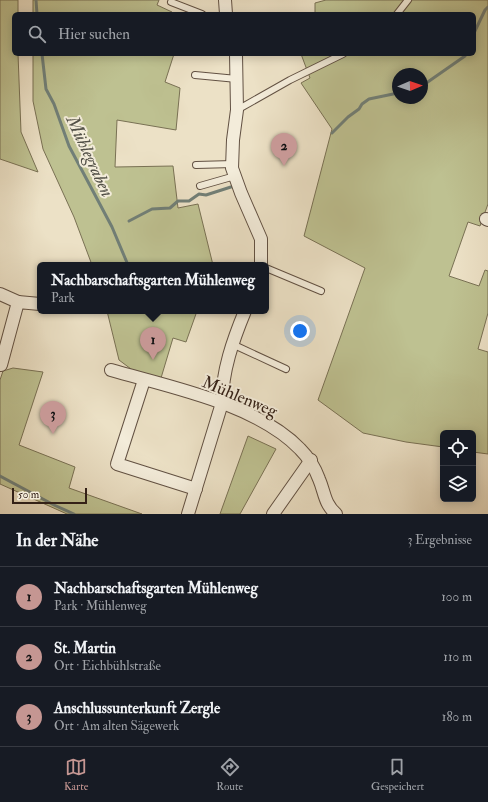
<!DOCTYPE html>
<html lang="de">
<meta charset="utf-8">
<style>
:root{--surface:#171b24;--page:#242831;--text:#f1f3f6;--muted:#9ea1a6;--line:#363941;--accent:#c59692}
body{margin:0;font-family:"IM FELL Double Pica",serif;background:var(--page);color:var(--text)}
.controls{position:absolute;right:12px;bottom:12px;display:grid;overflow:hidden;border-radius:6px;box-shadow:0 2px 10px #0003}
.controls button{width:36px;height:36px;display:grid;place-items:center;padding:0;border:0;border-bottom:1px solid var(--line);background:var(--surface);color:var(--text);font:20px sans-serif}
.compass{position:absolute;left:392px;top:68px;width:36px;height:36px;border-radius:50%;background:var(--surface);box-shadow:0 2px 10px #0003;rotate:88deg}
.scale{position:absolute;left:12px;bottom:10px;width:75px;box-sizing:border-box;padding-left:4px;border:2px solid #342117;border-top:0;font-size:11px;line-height:14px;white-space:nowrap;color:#342117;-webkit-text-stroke:3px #f3ecda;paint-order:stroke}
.you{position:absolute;left:300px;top:331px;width:14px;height:14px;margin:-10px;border:3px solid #fff;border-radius:50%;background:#1a73e8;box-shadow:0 0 0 6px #1a73e833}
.badge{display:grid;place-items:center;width:26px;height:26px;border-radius:50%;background:var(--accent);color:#111;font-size:13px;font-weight:700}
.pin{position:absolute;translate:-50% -33px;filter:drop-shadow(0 1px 2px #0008)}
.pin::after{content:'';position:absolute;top:21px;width:14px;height:12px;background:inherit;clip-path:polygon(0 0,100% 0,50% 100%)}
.popup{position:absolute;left:37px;top:262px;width:232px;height:52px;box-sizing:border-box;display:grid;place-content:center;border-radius:6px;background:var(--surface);filter:drop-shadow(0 1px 3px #0005);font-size:13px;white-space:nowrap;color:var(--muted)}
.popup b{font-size:15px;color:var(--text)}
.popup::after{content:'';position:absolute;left:50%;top:100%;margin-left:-8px;border:8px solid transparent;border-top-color:var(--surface)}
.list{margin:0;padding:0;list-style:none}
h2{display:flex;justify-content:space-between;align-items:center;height:52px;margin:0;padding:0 16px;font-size:17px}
h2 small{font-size:13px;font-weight:400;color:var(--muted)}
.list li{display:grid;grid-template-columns:26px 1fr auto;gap:12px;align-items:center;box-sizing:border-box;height:60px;padding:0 16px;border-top:1px solid var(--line)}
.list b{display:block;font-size:15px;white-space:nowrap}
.list p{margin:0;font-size:13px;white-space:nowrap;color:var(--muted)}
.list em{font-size:13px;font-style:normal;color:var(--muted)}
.icon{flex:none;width:22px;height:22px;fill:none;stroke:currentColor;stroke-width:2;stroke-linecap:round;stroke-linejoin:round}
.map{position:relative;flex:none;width:488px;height:514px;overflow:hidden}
.search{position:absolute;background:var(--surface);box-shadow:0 2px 10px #0003;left:12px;right:12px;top:12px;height:44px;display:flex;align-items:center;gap:10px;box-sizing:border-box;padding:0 14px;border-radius:6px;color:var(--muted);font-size:15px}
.sheet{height:232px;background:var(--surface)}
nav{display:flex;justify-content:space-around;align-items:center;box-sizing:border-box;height:56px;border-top:1px solid var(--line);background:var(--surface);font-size:11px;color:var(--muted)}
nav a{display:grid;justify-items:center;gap:2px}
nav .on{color:var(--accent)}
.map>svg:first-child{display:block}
.green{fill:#bec191;stroke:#797154;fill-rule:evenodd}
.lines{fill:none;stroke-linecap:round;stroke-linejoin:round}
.stream{stroke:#717f77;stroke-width:3}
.service-casing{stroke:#625143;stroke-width:8}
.minor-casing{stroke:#625143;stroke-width:14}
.service{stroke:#f3ecda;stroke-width:6}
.minor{stroke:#f3ecda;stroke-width:12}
.labels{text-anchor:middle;stroke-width:4;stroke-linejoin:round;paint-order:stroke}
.street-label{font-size:17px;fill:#342117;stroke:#f3ecda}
.water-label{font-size:18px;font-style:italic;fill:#525047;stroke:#f3ecda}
</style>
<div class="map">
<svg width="488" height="514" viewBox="0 0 488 514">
<rect width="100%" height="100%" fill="#ece1c6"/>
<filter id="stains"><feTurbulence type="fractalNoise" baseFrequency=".005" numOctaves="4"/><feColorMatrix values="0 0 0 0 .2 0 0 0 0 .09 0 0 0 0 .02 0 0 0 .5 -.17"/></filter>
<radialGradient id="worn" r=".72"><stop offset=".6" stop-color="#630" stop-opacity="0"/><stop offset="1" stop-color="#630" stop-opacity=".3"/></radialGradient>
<g class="green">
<polygon points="0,0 18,0 18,14 14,14 14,54 18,54 21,132 38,172 0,159"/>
<polygon points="33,0 159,0 157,5 172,12 171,14 33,14"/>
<path d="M326 0H488V204L480 226 468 222 449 276 479 286 485 270 488 271V313L478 349 488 352V454L473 452V433H443V447L406 442 363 433 318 400 365 268 304 236 332 129 301 83 310 78 301 54H474V14H315V3ZM398 74H422V98H398Z"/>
<polygon points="33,54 174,54 165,82 180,88 176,130 117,120 115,167 173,166 178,208 198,204 213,265 92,265 74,217 43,149 33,101"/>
<polygon points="107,311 197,311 186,342 173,338 161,378 139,375 119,360"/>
<polygon points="13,368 43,372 19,445 75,467 69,488 142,514 67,514 0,484 0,380 3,371"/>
<polygon points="248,436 276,449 240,514 220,514"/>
</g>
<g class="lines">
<g class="stream">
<polyline points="36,0 37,14"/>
<polyline points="474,33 485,10 488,7"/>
<polyline points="42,54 46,89 54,104 69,146 112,227 128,265"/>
<polyline points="422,86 465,56 466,54"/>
<polyline points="332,133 348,117 359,109 362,104 369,99 398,93"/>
<polyline points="129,221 152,209 170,208 178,201 189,201 199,194 206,195 234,186"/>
<polyline points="0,476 54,505 74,514"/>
</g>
<defs>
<g id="service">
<polyline points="171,2 202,14"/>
<polyline points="397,14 408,0"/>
<polyline points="195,75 237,79"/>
<polyline points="237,110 290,80 343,54"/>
<polyline points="196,165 233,164"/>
<polyline points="200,186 235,176"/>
<polyline points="266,268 321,291"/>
<polyline points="232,344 286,369"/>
</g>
<g id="minor">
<polyline points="225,0 226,14"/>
<polyline points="236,54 237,110 233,140 232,168 241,193 261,239 261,265"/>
<polyline points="486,219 488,220"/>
<polyline points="0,294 18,302"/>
<polyline points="1,365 18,302 40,304"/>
<path d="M111 370C170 387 257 404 300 449 309 458 315 468 319 479 325 493 324 503 336 514"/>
<polyline points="144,380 117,464 196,489"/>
<path d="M188 514 222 403C222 371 233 340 245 311"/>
<polyline points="273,514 311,460"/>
</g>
</defs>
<use href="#service" class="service-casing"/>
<use href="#minor" class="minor-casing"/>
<use href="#service" class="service"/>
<use href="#minor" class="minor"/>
</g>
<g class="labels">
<g class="street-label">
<text transform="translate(240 396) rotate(23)" y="6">Mühlenweg</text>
</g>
<g class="water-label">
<text transform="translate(90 156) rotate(65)" y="6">Mühlegraben</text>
</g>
</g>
<rect width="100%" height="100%" filter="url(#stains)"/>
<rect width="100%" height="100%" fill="url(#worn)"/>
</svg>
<div class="controls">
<button><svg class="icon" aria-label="locate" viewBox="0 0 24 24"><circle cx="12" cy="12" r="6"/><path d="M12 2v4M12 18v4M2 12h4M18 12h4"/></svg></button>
<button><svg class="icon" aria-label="layers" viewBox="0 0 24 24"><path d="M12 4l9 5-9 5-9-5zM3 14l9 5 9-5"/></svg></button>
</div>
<svg class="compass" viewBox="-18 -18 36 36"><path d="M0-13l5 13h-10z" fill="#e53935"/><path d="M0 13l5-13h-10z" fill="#9ea1a6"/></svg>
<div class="scale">50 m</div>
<div class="you"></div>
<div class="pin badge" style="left:153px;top:360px">1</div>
<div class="popup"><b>Nachbarschaftsgarten Mühlenweg</b>Park</div>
<div class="pin badge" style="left:284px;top:166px">2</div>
<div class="pin badge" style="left:53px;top:434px">3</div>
<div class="search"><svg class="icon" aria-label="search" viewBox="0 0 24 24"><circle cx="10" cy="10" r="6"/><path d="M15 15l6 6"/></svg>Hier suchen</div>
</div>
<section class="sheet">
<h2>In der Nähe<small>3 Ergebnisse</small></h2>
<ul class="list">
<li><span class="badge">1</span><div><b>Nachbarschaftsgarten Mühlenweg</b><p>Park · Mühlenweg</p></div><em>100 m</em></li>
<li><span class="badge">2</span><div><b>St. Martin</b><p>Ort · Eichbühlstraße</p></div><em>110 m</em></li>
<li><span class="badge">3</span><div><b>Anschlussunterkunft Zergle</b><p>Ort · Am alten Sägewerk</p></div><em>180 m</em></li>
</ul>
</section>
<nav>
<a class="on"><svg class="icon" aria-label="map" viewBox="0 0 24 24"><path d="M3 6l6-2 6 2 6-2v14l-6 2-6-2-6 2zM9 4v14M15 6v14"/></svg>Karte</a>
<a><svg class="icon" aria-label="directions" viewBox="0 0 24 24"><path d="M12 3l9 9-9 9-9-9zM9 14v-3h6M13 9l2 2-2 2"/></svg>Route</a>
<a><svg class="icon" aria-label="saved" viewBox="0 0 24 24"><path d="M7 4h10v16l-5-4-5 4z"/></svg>Gespeichert</a>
</nav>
